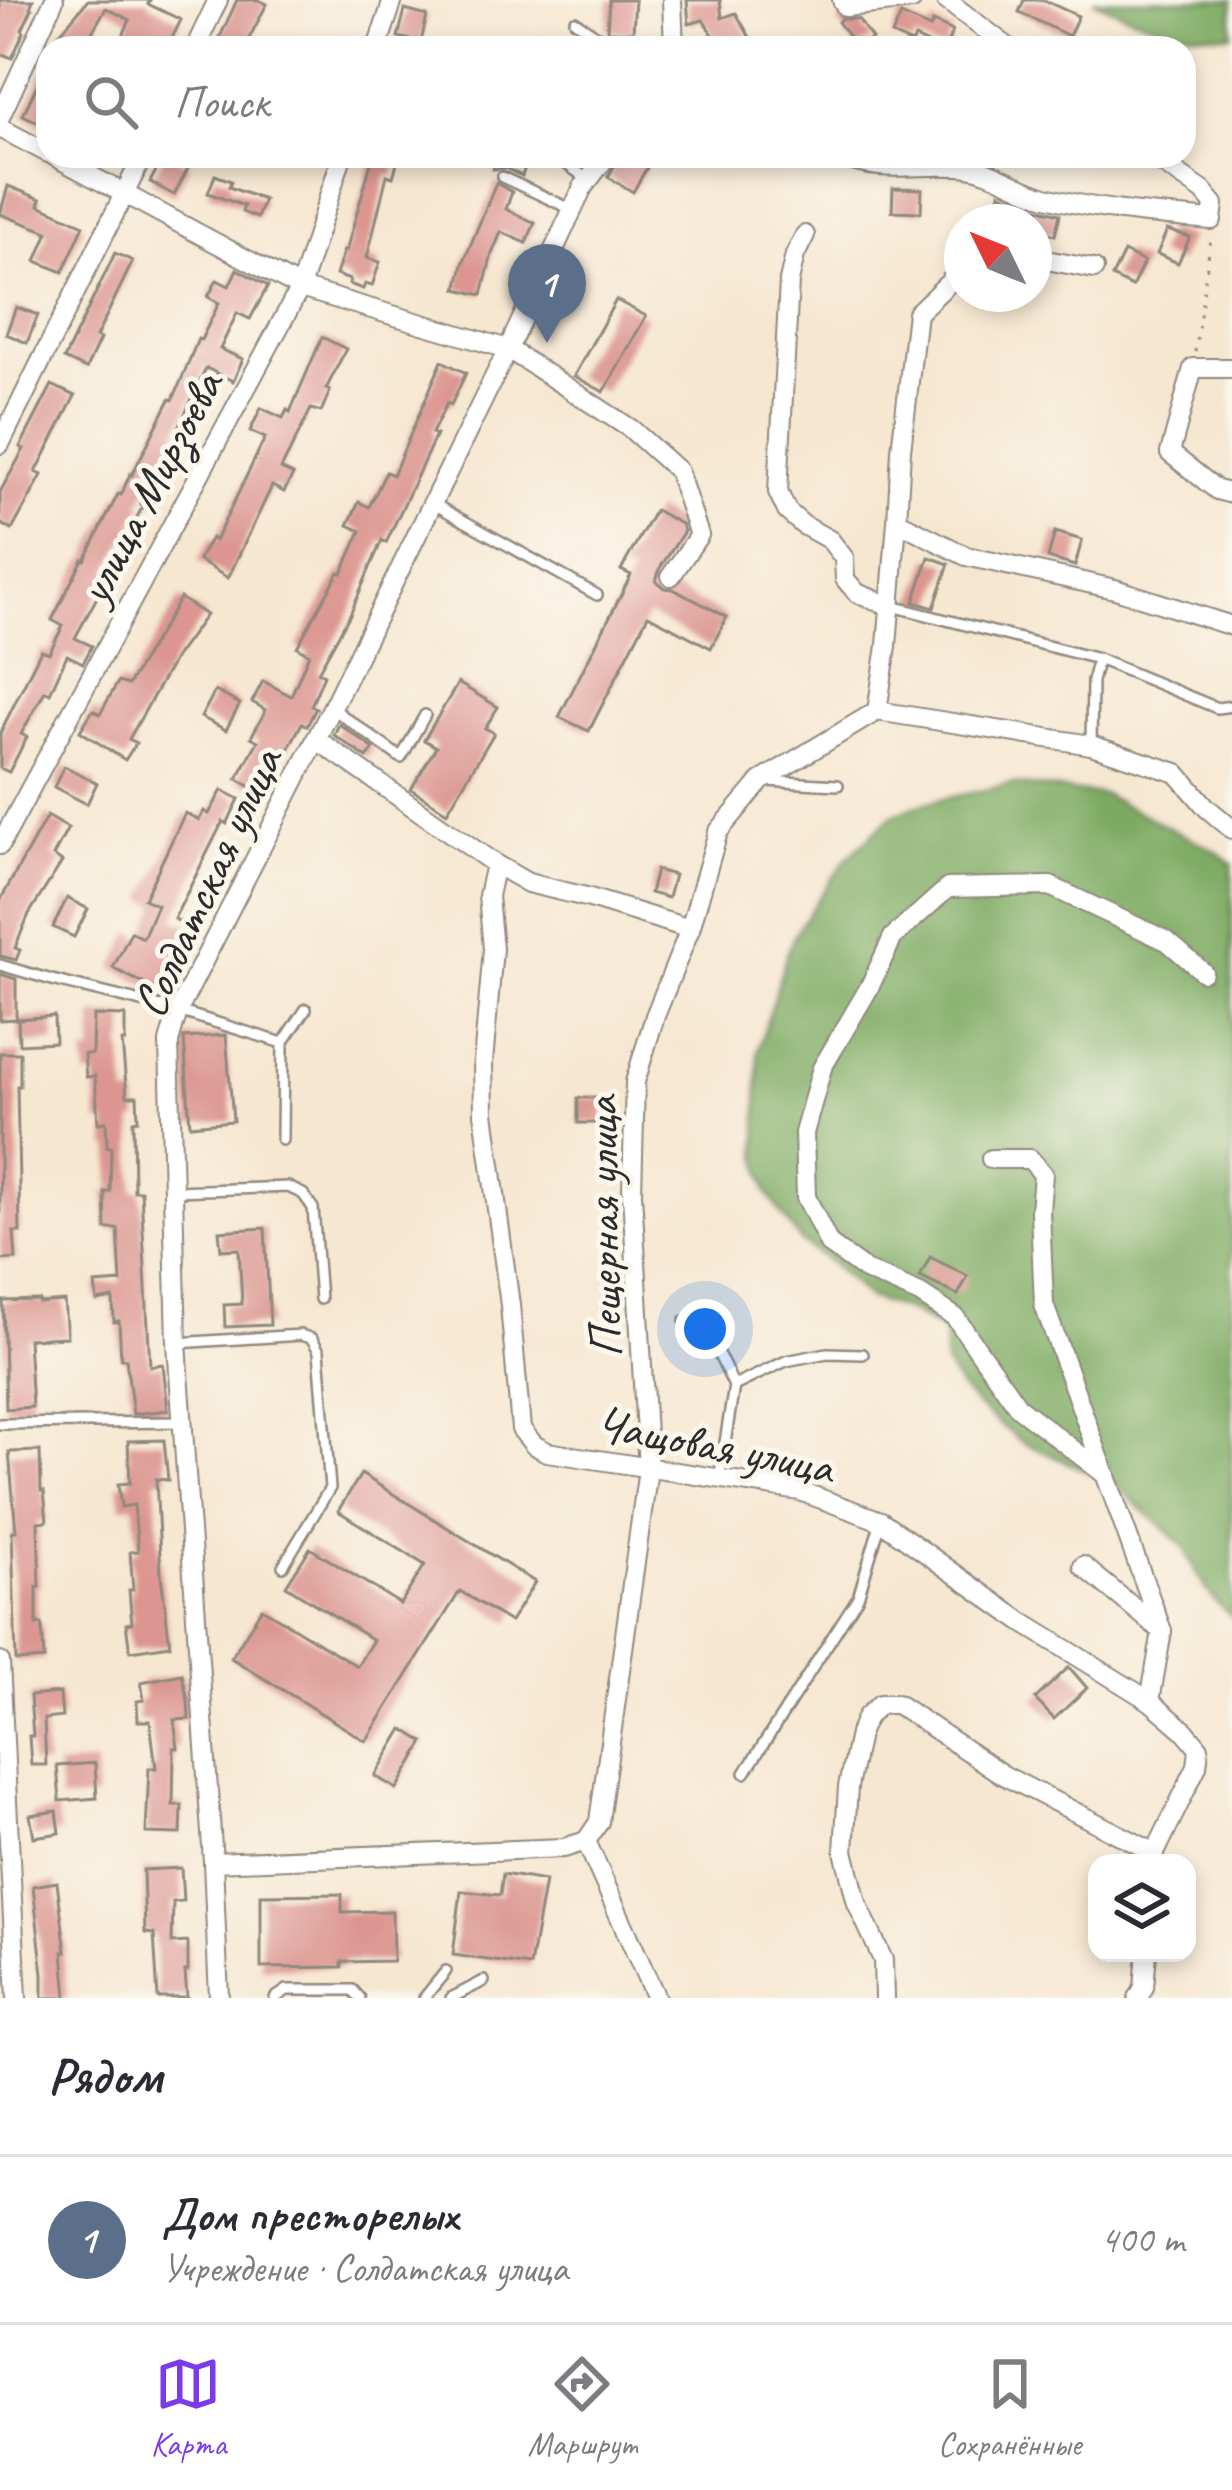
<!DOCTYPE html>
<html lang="ru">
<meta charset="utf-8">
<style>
:root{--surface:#fff;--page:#f7f7f7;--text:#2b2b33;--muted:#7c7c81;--line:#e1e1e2;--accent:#7c3aed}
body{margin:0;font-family:Caveat,sans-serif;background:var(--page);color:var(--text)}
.controls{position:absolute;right:36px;bottom:36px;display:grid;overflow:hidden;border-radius:24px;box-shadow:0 6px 18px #0003}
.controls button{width:108px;height:108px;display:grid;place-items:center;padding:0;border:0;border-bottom:3px solid var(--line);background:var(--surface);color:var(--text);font:60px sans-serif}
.compass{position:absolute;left:944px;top:204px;width:108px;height:108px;border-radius:50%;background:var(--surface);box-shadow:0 6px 18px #0003;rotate:313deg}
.you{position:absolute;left:705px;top:1329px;width:42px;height:42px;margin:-30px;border:9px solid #fff;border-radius:50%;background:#1a73e8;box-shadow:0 0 0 18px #1a73e833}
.badge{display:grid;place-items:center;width:78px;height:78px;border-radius:50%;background:var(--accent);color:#fff;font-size:39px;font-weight:700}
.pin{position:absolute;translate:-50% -99px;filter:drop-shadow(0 3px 6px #0008)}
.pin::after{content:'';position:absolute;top:63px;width:42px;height:36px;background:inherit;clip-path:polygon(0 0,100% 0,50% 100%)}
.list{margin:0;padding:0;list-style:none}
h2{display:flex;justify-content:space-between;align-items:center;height:156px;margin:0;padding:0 48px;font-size:51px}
h2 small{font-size:39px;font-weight:400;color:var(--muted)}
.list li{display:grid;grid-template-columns:78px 1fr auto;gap:36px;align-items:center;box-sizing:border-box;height:168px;padding:0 48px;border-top:3px solid var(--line)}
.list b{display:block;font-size:45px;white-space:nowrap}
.list p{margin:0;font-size:39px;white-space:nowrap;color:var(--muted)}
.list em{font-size:39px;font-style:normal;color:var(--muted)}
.icon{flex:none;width:66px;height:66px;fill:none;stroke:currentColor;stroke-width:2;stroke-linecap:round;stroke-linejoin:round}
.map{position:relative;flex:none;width:1232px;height:1998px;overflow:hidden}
.search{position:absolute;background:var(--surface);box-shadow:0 6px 18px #0003;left:36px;right:36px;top:36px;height:132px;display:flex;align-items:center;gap:30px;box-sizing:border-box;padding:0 42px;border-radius:36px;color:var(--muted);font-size:45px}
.sheet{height:324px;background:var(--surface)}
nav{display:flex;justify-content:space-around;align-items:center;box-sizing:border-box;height:168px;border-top:3px solid var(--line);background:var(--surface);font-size:33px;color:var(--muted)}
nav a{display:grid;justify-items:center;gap:6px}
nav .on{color:var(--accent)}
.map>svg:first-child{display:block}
.forest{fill:#7daa62;stroke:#546a46;stroke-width:3}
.building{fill:#dc9591;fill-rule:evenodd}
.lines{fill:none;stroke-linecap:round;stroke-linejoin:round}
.service-casing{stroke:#90897e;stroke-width:14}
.minor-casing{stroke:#90897e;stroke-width:22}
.path{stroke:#90897e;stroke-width:3;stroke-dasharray:3 9;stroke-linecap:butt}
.service{stroke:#fff;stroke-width:9}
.minor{stroke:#fff;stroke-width:18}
.labels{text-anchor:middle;stroke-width:10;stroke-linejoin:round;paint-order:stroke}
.street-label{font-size:48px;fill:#2b2b2b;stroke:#fbf7ec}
</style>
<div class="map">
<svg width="1232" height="1998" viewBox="0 0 1232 1998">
<rect width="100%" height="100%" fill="#fbf7ec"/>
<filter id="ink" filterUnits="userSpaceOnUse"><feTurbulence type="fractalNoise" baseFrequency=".00833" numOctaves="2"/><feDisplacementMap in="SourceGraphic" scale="24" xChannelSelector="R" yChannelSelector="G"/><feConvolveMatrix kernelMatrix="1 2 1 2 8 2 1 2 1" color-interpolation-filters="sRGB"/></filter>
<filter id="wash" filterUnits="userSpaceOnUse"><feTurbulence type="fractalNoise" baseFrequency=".004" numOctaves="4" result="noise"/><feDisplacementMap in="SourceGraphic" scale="48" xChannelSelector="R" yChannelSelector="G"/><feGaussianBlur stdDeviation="2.7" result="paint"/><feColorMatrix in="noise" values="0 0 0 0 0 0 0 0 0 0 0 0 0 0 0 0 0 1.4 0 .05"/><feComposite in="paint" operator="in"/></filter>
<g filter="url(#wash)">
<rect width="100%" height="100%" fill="#f6e7d1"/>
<g class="forest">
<path d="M1093 0H1232V34C1181 36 1139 22 1093 0Z"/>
<polygon points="1012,784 1104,795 1214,850 1232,863 1232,1617 1214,1600 1197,1575 1185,1547 1113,1483 1022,1442 978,1407 960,1388 945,1364 945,1332 912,1312 868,1298 826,1259 801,1242 785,1219 767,1192 758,1156 758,1050 788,950 797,930 847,858 893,815 921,804"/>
</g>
<g id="blocks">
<g class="building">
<polygon points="0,0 33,0 30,8 32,9 22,30 24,32 12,58 0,53"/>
<path d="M88 0H150L148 4 181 20 167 48H53L60 33ZM106 8 130 20 119 44 92 32Z"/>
<polygon points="237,0 258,0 267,4 244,48 215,48"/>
<polygon points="609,0 635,0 633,32 607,31"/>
<polygon points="687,0 720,0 722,18 736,13 751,39 737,48 722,48 703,20 689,24"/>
<polygon points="1024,0 1043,0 1078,16 1069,36 1019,12"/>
<polygon points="405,10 427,16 421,42 398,37"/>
<polygon points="901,15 930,28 933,22 953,31 945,48 937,48 915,38 912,44 892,35"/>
<polygon points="841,19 858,19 872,39 857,48 838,22"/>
<polygon points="48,61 48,127 23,115"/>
<polygon points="164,156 172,156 190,165 174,195 150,182"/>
<polygon points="373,156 399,156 393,177 387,175 367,258 380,262 372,286 365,284 363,289 349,284 350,280 336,275 344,250 346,251"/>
<polygon points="498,156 529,156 522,176 505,168 493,169"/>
<polygon points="620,156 635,156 649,164 633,192 608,177"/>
<polygon points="215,175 231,181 229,187 264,200 257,218 242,212 244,206 208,193"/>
<polygon points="496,183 512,192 506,209 535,223 526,243 501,232 492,254 482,295 457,289 464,261"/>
<polygon points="8,186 41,199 39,205 84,225 63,272 36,261 48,232 0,214"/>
<polygon points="893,188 922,189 921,212 892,211"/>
<polygon points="1000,192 1020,204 1060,214 1055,235 1034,230 1034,222 995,213"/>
<polygon points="1167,230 1190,237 1178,263 1157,254"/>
<polygon points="1124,252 1144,262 1132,287 1112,277"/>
<polygon points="115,253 133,261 96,337 100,339 86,369 64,359"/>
<polygon points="237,269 268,286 250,319 237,313 220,349 243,359 233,381 206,368 158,473 155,471 140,504 143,506 108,571 110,573 75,638 92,646 83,663 67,655 50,693 45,691 21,734 27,737 9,772 0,768 0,733 41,650 49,653 63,626 52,620 83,559 85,560 118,494 121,495 130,474 132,475 170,399 173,400 198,339 201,340 219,303 208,297 217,280 229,286"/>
<polygon points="616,300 646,316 604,392 574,376"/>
<polygon points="16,307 38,315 27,343 6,334"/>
<polygon points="322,337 346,349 326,389 330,391 321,412 311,409 281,469 293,475 284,492 272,486 228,578 198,560 211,538 215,541 265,438 250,431 261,408 283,418 287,410 290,412"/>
<polygon points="442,361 466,373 451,405 447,403 432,433 436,435 386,543 382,540 350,614 318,672 324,675 311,706 316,708 307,726 302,723 264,794 237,779 258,741 251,737 266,710 252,702 263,681 291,696 309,654 297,647 339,572 342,573 361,531 348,525 359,502 369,507 386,472 393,475"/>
<polygon points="52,385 75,396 36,472 42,475 12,530 0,523 0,492 24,449 20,447"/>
<polygon points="655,510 681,524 684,531 660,568 656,581 664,588 673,589 727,617 711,648 648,615 589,731 559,717 631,575 621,570"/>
<polygon points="1055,532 1082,540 1075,566 1048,558"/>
<polygon points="929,557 949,564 934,608 914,602"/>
<polygon points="180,598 206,615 176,656 129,739 136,743 125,760 80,731 93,710 100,714 118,682 128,685"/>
<polygon points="458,683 498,707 485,728 494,733 447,812 411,789 436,747 424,740"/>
<polygon points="215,691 240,704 226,730 201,717"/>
<polygon points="339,724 374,749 367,758 334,735"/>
<polygon points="64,766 97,783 87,804 54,787"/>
<polygon points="222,790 239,799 227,824 223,821 174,919 188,925 171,965 179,969 166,995 113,968 131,932 143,938 157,905 144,899 185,813 199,820 204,811 209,814"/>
<polygon points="47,816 68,828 53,856 62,862 29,914 15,948 20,950 16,960 0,956 0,901"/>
<polygon points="656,870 674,875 668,898 650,893"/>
<polygon points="67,898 88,909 74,937 53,927"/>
<polygon points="0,974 16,979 16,1019 0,1020"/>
<polygon points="93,1015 125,1016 125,1042 122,1042 127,1096 137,1096 138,1120 133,1121 134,1191 141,1191 150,1366 163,1364 168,1410 133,1414 126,1359 121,1359 119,1321 114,1322 113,1298 97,1301 95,1284 121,1282 118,1229 106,1229 105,1192 110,1192 111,1147 107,1147 106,1122 98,1123 95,1076 86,1077 84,1054 92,1054"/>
<polygon points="54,1016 55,1042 19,1044 18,1019"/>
<polygon points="226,1035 233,1121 190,1125 184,1038"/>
<polygon points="0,1053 20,1053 20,1086 17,1086 20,1232 14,1232 16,1259 0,1260"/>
<rect x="578" y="1098" width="26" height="25"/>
<polygon points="265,1228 270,1325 225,1327 224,1305 242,1304 239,1249 221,1250 219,1231"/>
<polygon points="930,1257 968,1276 958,1295 920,1277"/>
<polygon points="39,1300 39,1303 64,1301 67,1337 28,1339 32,1407 6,1409 3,1301"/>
<polygon points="164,1440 168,1480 156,1479 161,1575 170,1645 130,1651 126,1624 132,1623 129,1590 133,1590 130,1552 138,1551 134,1505 121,1507 118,1484 130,1483 128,1441"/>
<polygon points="40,1451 41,1491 44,1491 47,1521 38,1522 40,1587 37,1587 37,1625 42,1624 44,1659 16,1661 12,1531 16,1531 9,1452"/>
<polygon points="361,1474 535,1582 510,1622 460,1591 366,1741 231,1658 262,1608 357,1666 373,1640 286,1586 310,1548 400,1604 425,1565 338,1511"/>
<polygon points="1069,1667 1087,1688 1054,1719 1035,1699"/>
<polygon points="182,1674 188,1701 189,1719 174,1720 178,1748 174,1748 173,1805 182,1805 181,1834 146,1833 149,1768 156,1768 150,1721 138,1721 137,1701 144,1700 141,1682"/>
<polygon points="60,1693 62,1717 44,1719 46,1765 31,1765 29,1736 33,1736 30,1696"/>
<polygon points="403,1729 424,1742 397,1789 375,1776"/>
<polygon points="95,1763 97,1798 60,1801 57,1766"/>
<polygon points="57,1811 60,1833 34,1837 30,1815"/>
<polygon points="181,1868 183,1901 173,1902 172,1943 188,1942 188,1971 185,1971 187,1998 158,1998 154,1934 145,1933 143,1870"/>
<polygon points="503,1874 545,1881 530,1966 453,1955 461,1891 500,1895"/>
<polygon points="57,1882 66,1952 63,1952 67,1998 43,1998 43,1974 33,1886"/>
<polygon points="342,1894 342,1912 392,1911 393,1961 342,1962 342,1967 261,1968 261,1895"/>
</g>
</g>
</g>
<g filter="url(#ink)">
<use href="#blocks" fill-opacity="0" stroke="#90897e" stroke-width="3"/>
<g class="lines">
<defs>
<g id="service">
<polyline points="575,21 615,48"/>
<polyline points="547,156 566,164 589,180"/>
<polyline points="502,177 573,210"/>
<polyline points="432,503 597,595"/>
<polyline points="892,606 1098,659 1092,681 1091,745"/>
<polyline points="1098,659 1217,708 1232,706"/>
<polyline points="332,708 401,758 425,715"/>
<polyline points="766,781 838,785"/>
<polyline points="0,965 52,980 178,1011 283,1043 282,1140"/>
<polyline points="283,1043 306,1009"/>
<polyline points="174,1191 288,1187 303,1194 313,1208 320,1299"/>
<polyline points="685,1321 713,1343 734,1386 719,1480"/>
<polyline points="177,1343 301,1335 312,1339 319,1351 330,1488 283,1566"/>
<polyline points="734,1386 786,1361 827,1353 863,1354"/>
<polyline points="0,1424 181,1422"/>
<polyline points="745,1773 858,1597 881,1521"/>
<polyline points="275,1998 287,1990 353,1990 360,1998"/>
<polyline points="424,1998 446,1971"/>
<polyline points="451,1998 484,1981"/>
</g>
<g id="minor">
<polyline points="672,0 674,48"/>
<polyline points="842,0 846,7 912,0"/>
<polyline points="946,0 1009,48"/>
<polyline points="195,48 218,0"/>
<polyline points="377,48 393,0"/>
<polyline points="0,117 54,0"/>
<polyline points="0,128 48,153"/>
<polyline points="54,156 300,288 508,349 631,429 678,471 699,535 671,576"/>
<path d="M840 156C879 175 926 162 968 167 995 171 1020 190 1046 197 1101 211 1156 215 1212 220L1214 204 1203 191 1152 156"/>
<polyline points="805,235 795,255 789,281 778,492 787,511 803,525 830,540 844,558 845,579 857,593 890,606"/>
<polyline points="1034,261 1041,259 1094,269"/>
<polyline points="1232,368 1193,368 1170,453 1217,490 1232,494"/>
<polyline points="0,444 143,156"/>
<polyline points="897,521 901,450 917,313 955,277 962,276"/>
<polyline points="877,711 887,646 897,521 966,556 1115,589 1232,626"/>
<polyline points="316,739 495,864 528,883 590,898 690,929"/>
<polyline points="0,845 300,288 342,156"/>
<polyline points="495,864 488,896 493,949 483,1063 484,1113 510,1305 521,1429 534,1445 547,1452 800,1491 881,1521 1022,1622 1150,1701 1185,1731 1199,1748 1197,1766 1155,1853 1154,1863"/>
<polyline points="991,1159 1030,1159 1043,1174 1040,1211 1044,1305 1162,1631"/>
<polyline points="1106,1475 1019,1408 955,1317 920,1294 865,1270 829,1244 806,1197 804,1133 822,1068 869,988 893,937 948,888 1050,886 1167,941 1203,972"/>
<polyline points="1083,1566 1162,1631 1150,1701"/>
<polyline points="0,1662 17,1998"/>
<polyline points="586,1841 656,1998"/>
<polyline points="213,1862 564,1848 586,1841 599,1822 648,1469 632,1193 635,1082 655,1016 690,929 718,832 761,781 877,711 1091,745 1177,773 1207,808 1232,829"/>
<polyline points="219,1998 213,1862 177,1343 169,1042 178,1011 332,708 508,349 583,187 607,156"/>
<polyline points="884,1998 883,1960 857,1903 844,1851 848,1787 859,1734 867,1716 880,1704 897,1704 1003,1775 1155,1853"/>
<polyline points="1138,1998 1144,1987 1147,1953"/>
</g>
</defs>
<use href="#service" class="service-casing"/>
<use href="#minor" class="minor-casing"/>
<polyline class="path" points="1195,352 1211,237"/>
<use href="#service" class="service"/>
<use href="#minor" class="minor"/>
</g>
</g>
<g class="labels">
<g class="street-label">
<text transform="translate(149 487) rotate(-62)" y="17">улица Мирзоева</text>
<text transform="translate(206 882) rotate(-65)" y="17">Солдатская улица</text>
<text transform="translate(602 1227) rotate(-91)" y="17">Пещерная улица</text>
<text transform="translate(715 1444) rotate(11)" y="17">Чащовая улица</text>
</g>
</g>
</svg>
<div class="controls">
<button><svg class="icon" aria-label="layers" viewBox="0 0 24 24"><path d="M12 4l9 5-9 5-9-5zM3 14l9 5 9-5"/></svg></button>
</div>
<svg class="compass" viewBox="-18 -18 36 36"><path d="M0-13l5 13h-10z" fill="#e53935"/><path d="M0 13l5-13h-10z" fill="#7c7c81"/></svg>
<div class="you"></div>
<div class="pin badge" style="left:547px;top:343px;background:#5c6f8a">1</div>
<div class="search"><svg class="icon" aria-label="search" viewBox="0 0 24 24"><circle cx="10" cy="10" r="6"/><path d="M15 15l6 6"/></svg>Поиск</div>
</div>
<section class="sheet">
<h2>Рядом<small></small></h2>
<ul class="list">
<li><span class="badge" style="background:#5c6f8a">1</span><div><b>Дом престорелых</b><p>Учреждение · Солдатская улица</p></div><em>400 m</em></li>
</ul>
</section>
<nav>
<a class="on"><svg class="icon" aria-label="map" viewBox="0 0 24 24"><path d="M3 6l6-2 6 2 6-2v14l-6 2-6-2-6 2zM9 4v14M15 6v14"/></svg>Карта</a>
<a><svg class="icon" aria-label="directions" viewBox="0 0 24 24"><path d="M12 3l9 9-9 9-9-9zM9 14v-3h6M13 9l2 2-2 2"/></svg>Маршрут</a>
<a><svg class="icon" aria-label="saved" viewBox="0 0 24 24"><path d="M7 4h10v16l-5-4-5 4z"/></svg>Сохранённые</a>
</nav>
